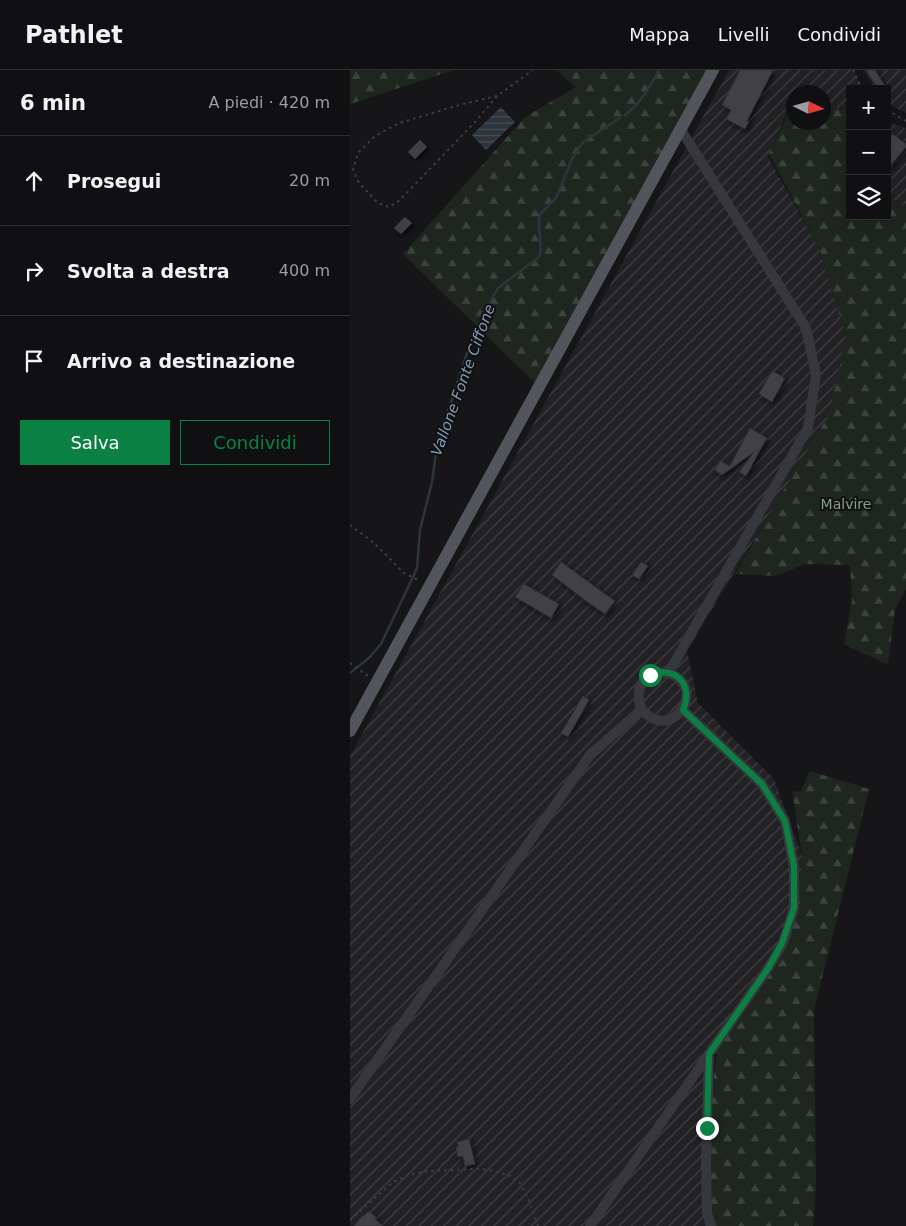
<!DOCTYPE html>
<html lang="it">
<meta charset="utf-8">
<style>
:root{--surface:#101012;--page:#1e1e20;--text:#f1f3f6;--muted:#9c9d9f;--line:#303032;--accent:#0b8043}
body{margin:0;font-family:"DejaVu Sans",sans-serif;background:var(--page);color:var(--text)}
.controls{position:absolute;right:15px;top:15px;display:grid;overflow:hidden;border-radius:0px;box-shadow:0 5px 20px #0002}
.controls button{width:45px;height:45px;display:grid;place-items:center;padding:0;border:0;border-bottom:1px solid var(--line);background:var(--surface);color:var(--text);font:25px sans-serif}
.compass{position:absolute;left:436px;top:15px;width:45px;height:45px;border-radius:50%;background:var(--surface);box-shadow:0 5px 20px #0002;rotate:95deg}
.stop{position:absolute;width:15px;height:15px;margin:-11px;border:4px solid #0b8043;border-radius:50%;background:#fff}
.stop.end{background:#0b8043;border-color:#fff;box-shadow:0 1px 5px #0008}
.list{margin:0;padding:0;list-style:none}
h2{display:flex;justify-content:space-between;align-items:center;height:65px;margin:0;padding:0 20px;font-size:21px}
h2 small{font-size:16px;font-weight:400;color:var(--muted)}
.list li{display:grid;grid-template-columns:32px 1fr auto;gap:15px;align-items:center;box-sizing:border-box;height:90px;padding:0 20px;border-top:1px solid var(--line)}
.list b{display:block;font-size:19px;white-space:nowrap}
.list em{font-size:16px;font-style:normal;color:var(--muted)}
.actions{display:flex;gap:10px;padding:15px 20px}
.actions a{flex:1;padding:11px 0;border:1px solid var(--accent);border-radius:0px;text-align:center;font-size:18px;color:var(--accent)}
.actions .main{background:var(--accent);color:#fff}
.icon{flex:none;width:28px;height:28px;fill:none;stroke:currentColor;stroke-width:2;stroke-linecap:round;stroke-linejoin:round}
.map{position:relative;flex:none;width:556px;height:1156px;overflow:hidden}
header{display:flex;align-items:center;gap:30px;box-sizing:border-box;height:70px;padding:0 25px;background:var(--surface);border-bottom:1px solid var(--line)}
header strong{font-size:24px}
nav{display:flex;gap:28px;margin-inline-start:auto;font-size:18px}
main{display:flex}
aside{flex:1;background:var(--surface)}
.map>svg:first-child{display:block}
.industrial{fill:url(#industrial-furrows)}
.forest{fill:url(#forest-firs)}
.water{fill:url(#water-rules)}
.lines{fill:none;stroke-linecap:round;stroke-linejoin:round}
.stream{stroke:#2c353c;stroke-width:2.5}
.building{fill:#404145;stroke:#303034;filter:url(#shadow)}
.path{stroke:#3d3f44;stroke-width:2;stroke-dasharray:2.5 4;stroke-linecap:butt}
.minor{stroke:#37383d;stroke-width:10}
.major{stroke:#53555c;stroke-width:12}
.route{stroke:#0b8043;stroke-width:6}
.labels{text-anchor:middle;stroke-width:4;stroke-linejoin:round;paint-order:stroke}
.park-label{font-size:14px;fill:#7fa381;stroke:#111113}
.water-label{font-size:15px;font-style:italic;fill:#7f9bb3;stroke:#111113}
</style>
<header>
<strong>Pathlet</strong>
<nav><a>Mappa</a><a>Livelli</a><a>Condividi</a></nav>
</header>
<main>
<aside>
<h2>6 min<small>A piedi · 420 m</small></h2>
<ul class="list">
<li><svg class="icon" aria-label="ahead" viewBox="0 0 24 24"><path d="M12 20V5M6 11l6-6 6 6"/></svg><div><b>Prosegui</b></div><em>20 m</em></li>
<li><svg class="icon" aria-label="right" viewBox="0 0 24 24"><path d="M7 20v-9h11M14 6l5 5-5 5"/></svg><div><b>Svolta a destra</b></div><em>400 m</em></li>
<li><svg class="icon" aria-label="arrive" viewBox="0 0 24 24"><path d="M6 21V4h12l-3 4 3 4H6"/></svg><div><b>Arrivo a destinazione</b></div></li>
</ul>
<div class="actions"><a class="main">Salva</a><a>Condividi</a></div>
</aside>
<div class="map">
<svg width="556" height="1156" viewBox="0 0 556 1156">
<defs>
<pattern id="industrial-furrows" width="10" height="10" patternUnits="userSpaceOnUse" patternTransform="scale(1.25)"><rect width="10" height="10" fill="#222225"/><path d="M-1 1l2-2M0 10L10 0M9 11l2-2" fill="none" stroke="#3f3f43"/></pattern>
<pattern id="forest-firs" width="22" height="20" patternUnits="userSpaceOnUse" patternTransform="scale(1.25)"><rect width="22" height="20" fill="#1e261f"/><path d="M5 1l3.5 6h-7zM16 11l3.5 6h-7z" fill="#3c433d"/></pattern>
<pattern id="water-rules" width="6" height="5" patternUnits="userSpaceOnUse" patternTransform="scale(1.25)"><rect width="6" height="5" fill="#2c353c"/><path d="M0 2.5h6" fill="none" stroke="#485056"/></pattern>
<filter id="shadow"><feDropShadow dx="2.5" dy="2.5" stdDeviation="2.5" flood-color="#0009"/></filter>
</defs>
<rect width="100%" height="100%" fill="#161618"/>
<g class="industrial">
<polygon points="379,0 503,0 512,19 500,19 500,41 474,36 473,22 443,22 443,32 440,35 418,87 469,178 496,266 484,337 337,581 348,633 424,709 452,786 449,838 431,887 363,986 362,1156 0,1156 0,686"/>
<polygon points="514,0 556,0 556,43 537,33 537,19 524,19"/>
<polygon points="537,52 556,58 556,138 537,125"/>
</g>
<g class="forest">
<polygon points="0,0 104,0 0,34"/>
<polygon points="206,0 360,0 189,317 53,184 175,47 226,17"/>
<polygon points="443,32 443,52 473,52 474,36 500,41 500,146 537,146 537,125 556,138 556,519 545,540 538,595 494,574 502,530 500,495 455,494 426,506 385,504 450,392 479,345 496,266 469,178 419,84"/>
<polygon points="460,701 519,719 464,940 466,1119 463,1156 360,1156 357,1058 367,981 431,887 447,843 452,786 442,721 450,722"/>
</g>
<polygon class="water" points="151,37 165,52 136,80 122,65"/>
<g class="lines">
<g class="stream">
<path d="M275 45C291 32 299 19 309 0"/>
<polyline points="0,603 19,588 31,574 63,507 67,498 70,460 82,412 87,375 116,286 136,239 148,218 189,187 191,180 189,154 189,148 191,143 206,128 222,89 233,72 270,48"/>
</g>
</g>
<g class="building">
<polygon points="390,0 423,0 397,51 399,52 395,59 376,49 381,40 372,35"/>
<polygon points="516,0 525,0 537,19 528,19"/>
<polygon points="543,64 556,74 556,77 537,100 537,71"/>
<polygon points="70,70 77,77 65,89 58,82"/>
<polygon points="55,147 62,153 51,164 44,158"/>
<polygon points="422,301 435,308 422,332 409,324"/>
<polygon points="400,358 417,368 409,382 406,380 409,382 396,406 389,402 404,382 372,405 365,400 370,391 380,396"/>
<polygon points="211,492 265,531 255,544 236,531 202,505"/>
<polygon points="291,492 298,496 289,509 282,505"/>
<polygon points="174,514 209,534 201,548 165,527"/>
<polygon points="233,626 239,630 218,667 211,663"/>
<polygon points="119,1069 125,1094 115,1096 113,1086 108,1087 106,1077 109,1077 107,1072"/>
<polygon points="18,1141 26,1147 25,1149 33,1156 4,1156 13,1145 14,1146"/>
</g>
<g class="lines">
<g class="path">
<polyline points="503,0 512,19"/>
<polyline points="147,26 113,34 49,53 25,66 8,83 3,100 9,113 28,133 39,137 50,130 126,51 147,26 183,0"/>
<polyline points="537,40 556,51"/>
<polyline points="0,455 23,472 54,503 70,511"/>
<polyline points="0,593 18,606"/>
<polyline points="0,1150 43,1112 58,1105 78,1101 128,1099 145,1101 160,1106 170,1113 178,1128 188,1156"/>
</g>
<g class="minor">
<path d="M309 602C361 605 329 673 295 643 287 636 287 620 293 611 297 606 303 604 309 602Z"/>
<polyline points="319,602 458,358 466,305 456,258 331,60"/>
<polyline points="359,984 356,1091 357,1143 361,1156"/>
<polyline points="0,1029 240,685 291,640"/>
<polyline points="240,1156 419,897 433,873 444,838 444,796 435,751 412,714 333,640"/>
</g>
<polyline class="major" points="0,661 363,0"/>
</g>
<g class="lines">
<path class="route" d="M300 605C326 595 344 615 333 640L412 714 435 751 444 796V838L432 873 419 897 359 984 357 1058"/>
</g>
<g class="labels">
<g class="park-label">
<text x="496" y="439">Malvire</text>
</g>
<g class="water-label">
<text transform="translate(113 310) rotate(-70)" y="5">Vallone Fonte Ciffone</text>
</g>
</g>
</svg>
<div class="controls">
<button>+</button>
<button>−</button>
<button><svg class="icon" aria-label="layers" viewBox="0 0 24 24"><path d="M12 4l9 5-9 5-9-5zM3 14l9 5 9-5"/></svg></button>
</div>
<svg class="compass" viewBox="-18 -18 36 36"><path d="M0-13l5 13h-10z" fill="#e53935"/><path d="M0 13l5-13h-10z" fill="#9c9d9f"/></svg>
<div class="stop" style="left:300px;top:605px"></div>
<div class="stop end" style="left:357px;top:1058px"></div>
</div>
</main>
